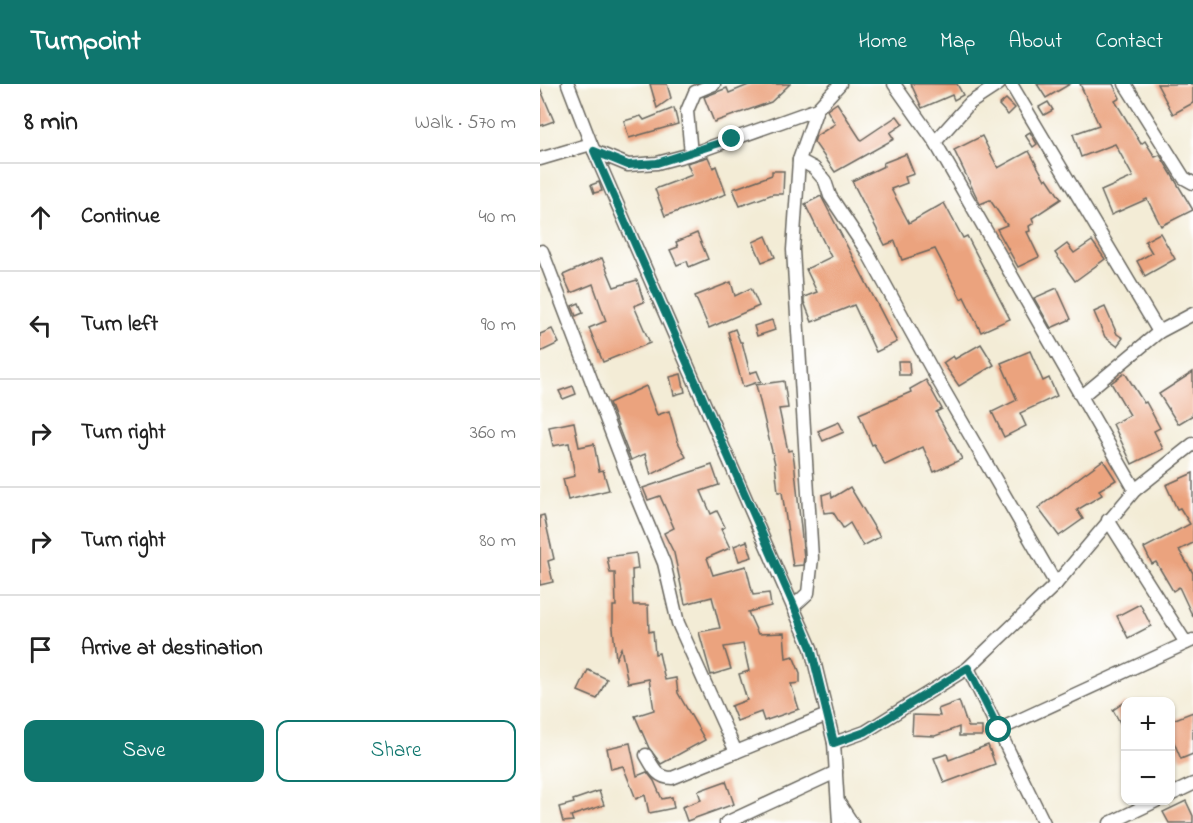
<!DOCTYPE html>
<meta charset="utf-8">
<style>
:root{--surface:#fff;--page:#f2f2f2;--text:#222;--muted:#767676;--line:#e0e0e0;--accent:#0f766e}
body{margin:0;font-family:"Indie Flower",sans-serif;background:var(--page);color:var(--text)}
.controls{position:absolute;right:18px;bottom:18px;display:grid;overflow:hidden;border-radius:12px;box-shadow:0 2px 4px #0004}
.controls button{width:54px;height:54px;display:grid;place-items:center;padding:0;border:0;border-bottom:2px solid var(--line);background:var(--surface);color:var(--text);font:30px sans-serif}
.stop{position:absolute;width:18px;height:18px;margin:-14px;border:4px solid #0f766e;border-radius:50%;background:#fff}
.stop.end{background:#0f766e;border-color:#fff;box-shadow:0 2px 6px #0008}
.list{margin:0;padding:0;list-style:none}
h2{display:flex;justify-content:space-between;align-items:center;height:78px;margin:0;padding:0 24px;font-size:26px}
h2 small{font-size:20px;font-weight:400;color:var(--muted)}
.list li{display:grid;grid-template-columns:39px 1fr auto;gap:18px;align-items:center;box-sizing:border-box;height:108px;padding:0 24px;border-top:2px solid var(--line)}
.list b{display:block;font-size:22px;white-space:nowrap}
.list em{font-size:20px;font-style:normal;color:var(--muted)}
.actions{display:flex;gap:12px;padding:18px 24px}
.actions a{flex:1;padding:14px 0;border:2px solid var(--accent);border-radius:12px;text-align:center;font-size:21px;color:var(--accent)}
.actions .main{background:var(--accent);color:#fff}
.icon{flex:none;width:33px;height:33px;fill:none;stroke:currentColor;stroke-width:2;stroke-linecap:round;stroke-linejoin:round}
.map{position:relative;flex:none;width:653px;height:739px;overflow:hidden}
header{display:flex;align-items:center;gap:36px;box-sizing:border-box;height:84px;padding:0 30px;background:var(--accent);color:#fff}
header strong{font-size:28px}
nav{display:flex;gap:33px;margin-inline-start:auto;font-size:21px}
main{display:flex}
aside{flex:1;background:var(--surface)}
.map>svg:first-child{display:block}
.building{fill:#eba37e}
.lines{fill:none;stroke-linecap:round;stroke-linejoin:round}
.minor-casing{stroke:#67655d;stroke-width:15}
.minor{stroke:#fff;stroke-width:12}
.route{stroke:#0f766e;stroke-width:8}
</style>
<header>
<strong>Turnpoint</strong>
<nav><a>Home</a><a>Map</a><a>About</a><a>Contact</a></nav>
</header>
<main>
<aside>
<h2>8 min<small>Walk · 570 m</small></h2>
<ul class="list">
<li><svg class="icon" aria-label="ahead" viewBox="0 0 24 24"><path d="M12 20V5M6 11l6-6 6 6"/></svg><div><b>Continue</b></div><em>40 m</em></li>
<li><svg class="icon" aria-label="left" viewBox="0 0 24 24"><path d="M17 20v-9H6M10 6l-5 5 5 5"/></svg><div><b>Turn left</b></div><em>90 m</em></li>
<li><svg class="icon" aria-label="right" viewBox="0 0 24 24"><path d="M7 20v-9h11M14 6l5 5-5 5"/></svg><div><b>Turn right</b></div><em>360 m</em></li>
<li><svg class="icon" aria-label="right" viewBox="0 0 24 24"><path d="M7 20v-9h11M14 6l5 5-5 5"/></svg><div><b>Turn right</b></div><em>80 m</em></li>
<li><svg class="icon" aria-label="arrive" viewBox="0 0 24 24"><path d="M6 21V4h12l-3 4 3 4H6"/></svg><div><b>Arrive at destination</b></div></li>
</ul>
<div class="actions"><a class="main">Save</a><a>Share</a></div>
</aside>
<div class="map">
<svg width="653" height="739" viewBox="0 0 653 739">
<rect width="100%" height="100%" fill="#fff"/>
<filter id="ink" filterUnits="userSpaceOnUse"><feTurbulence type="fractalNoise" baseFrequency=".0167" numOctaves="2"/><feDisplacementMap in="SourceGraphic" scale="12" xChannelSelector="R" yChannelSelector="G"/><feConvolveMatrix kernelMatrix="1 2 1 2 8 2 1 2 1" color-interpolation-filters="sRGB"/></filter>
<filter id="wash" filterUnits="userSpaceOnUse"><feTurbulence type="fractalNoise" baseFrequency=".008" numOctaves="4" result="noise"/><feDisplacementMap in="SourceGraphic" scale="24" xChannelSelector="R" yChannelSelector="G"/><feGaussianBlur stdDeviation="1.35" result="paint"/><feColorMatrix in="noise" values="0 0 0 0 0 0 0 0 0 0 0 0 0 0 0 0 0 1.4 0 .05"/><feComposite in="paint" operator="in"/></filter>
<g filter="url(#wash)">
<rect width="100%" height="100%" fill="#f3ecd6"/>
<g id="blocks">
<g class="building">
<polygon points="110,0 127,0 131,14 117,24"/>
<polygon points="211,0 250,0 231,18 174,38 164,13 187,4 189,9"/>
<polygon points="371,0 417,0 423,11 414,16 412,11 382,24"/>
<polygon points="497,0 530,0 506,14"/>
<polygon points="540,0 573,0 580,14 575,17 601,60 605,57 615,73 620,71 653,126 621,142 607,115 571,131 561,107 593,93 575,60 541,73 533,50 559,41"/>
<polygon points="617,0 653,0 653,19 633,30"/>
<polygon points="0,4 14,37 0,42"/>
<polygon points="466,15 475,24 468,31 459,21"/>
<polygon points="508,18 513,26 504,31 499,23"/>
<polygon points="297,19 321,56 357,32 363,40 350,49 354,55 295,88 274,58 276,52 295,40 287,26"/>
<polygon points="134,24 138,40 89,54 84,37 101,32 104,36"/>
<polygon points="490,48 497,60 493,63 485,51"/>
<polygon points="442,52 458,84 489,67 505,96 507,94 521,115 492,134 494,139 489,142 490,147 487,148 499,173 478,183 457,145 467,141 450,116 440,120 414,66"/>
<polygon points="366,70 374,90 365,93 367,99 351,105 369,139 404,119 423,154 427,152 470,235 441,248 424,213 421,215 395,165 362,176 355,157 345,161 312,97 344,82 343,79"/>
<polygon points="168,73 173,84 176,82 186,110 125,132 115,105 152,91 147,79"/>
<polygon points="232,87 244,87 243,110 233,110 200,122 193,105 232,91"/>
<polygon points="59,98 62,107 54,109 51,101"/>
<polygon points="281,112 357,258 336,268 314,221 272,238 264,218 264,213 277,208 266,185 291,173 265,120"/>
<polygon points="157,149 168,175 149,183 147,177 137,181 130,166 138,163 136,158"/>
<polygon points="620,149 635,175 605,192 597,177 612,169 605,157"/>
<polygon points="226,152 235,173 222,178 213,158"/>
<polygon points="552,157 565,175 535,197 515,169 527,160 534,169"/>
<polygon points="62,174 74,203 97,196 104,218 94,222 110,259 63,278 49,244 66,237 53,200 31,209 23,191"/>
<polygon points="191,198 195,212 211,204 219,222 169,244 155,212"/>
<polygon points="517,204 531,235 511,244 494,214"/>
<polygon points="39,219 43,229 36,232 32,222"/>
<polygon points="565,223 577,250 583,254 577,262 565,253 554,228"/>
<polygon points="232,236 235,246 217,252 214,242"/>
<polygon points="12,245 19,259 0,268 0,250"/>
<polygon points="195,245 200,258 202,258 210,289 217,287 221,297 203,303 188,248"/>
<polygon points="441,260 454,281 419,302 403,279 413,272 415,275"/>
<polygon points="490,267 503,297 509,294 517,312 480,329 486,342 464,353 452,328 477,316 461,279"/>
<polygon points="358,277 369,277 370,291 359,291"/>
<polygon points="653,288 653,331 638,340 619,310"/>
<polygon points="585,289 604,319 606,318 620,344 614,347 623,365 592,380 573,340 590,331 571,299"/>
<polygon points="141,290 145,308 134,311 130,293"/>
<polygon points="386,296 402,325 396,328 422,375 394,388 383,363 345,381 334,360 332,361 319,330 371,308 370,305"/>
<polygon points="244,297 248,324 239,325 248,367 252,366 254,376 264,474 263,481 253,482 242,408 238,408 235,380 216,301"/>
<polygon points="33,302 36,310 23,315 19,307"/>
<polygon points="106,302 117,331 129,327 138,358 146,373 111,391 105,370 91,376 69,319"/>
<polygon points="34,338 39,363 54,360 59,387 63,386 69,406 28,416 23,395 35,392 29,359 13,362 9,343"/>
<polygon points="299,338 304,348 283,357 278,347"/>
<polygon points="563,376 576,396 559,406 562,411 537,426 543,435 519,452 498,424"/>
<polygon points="172,381 179,401 161,407 171,430 177,427 185,443 181,445 190,464 167,474 173,491 206,482 213,511 229,509 231,522 208,528 218,550 244,549 246,574 253,572 260,589 260,599 251,600 259,625 224,637 221,628 197,637 191,622 207,616 199,590 209,587 203,560 184,563 191,585 171,591 159,548 180,544 172,513 145,520 134,469 124,449 134,444 120,412 108,416 103,404"/>
<polygon points="653,389 653,459 639,466 653,489 653,533 639,503 633,507 616,478 612,480 604,464 650,440 640,424 637,425 626,401"/>
<polygon points="310,403 340,453 323,462 310,439 303,444 293,428 284,429 282,411 291,408 292,414"/>
<polygon points="4,431 14,475 8,477 13,498 0,501 0,432"/>
<polygon points="207,457 212,473 199,477 194,462"/>
<polygon points="96,469 98,485 92,486 93,521 108,521 109,548 113,547 115,570 119,569 125,596 136,594 138,609 165,656 121,680 109,664 95,632 114,626 109,595 88,599 81,564 76,575 73,544 73,522 76,522 75,489 70,489 67,473"/>
<polygon points="600,520 611,542 588,554 577,532"/>
<polygon points="48,586 67,595 57,615 38,607"/>
<polygon points="419,617 428,643 442,643 442,652 419,652 419,643 395,652 372,651 373,631 400,632 398,625"/>
<polygon points="585,618 585,648 573,626"/>
<polygon points="653,628 653,670 641,675 630,649 630,637"/>
<polygon points="90,659 97,692 107,688 114,697 122,715 132,713 134,724 109,729 105,711 96,715 83,682 71,685 67,664"/>
<polygon points="448,661 455,680 404,699 394,674 407,670 409,676"/>
<polygon points="186,697 194,720 147,737 142,723 161,716 158,707"/>
<polygon points="59,707 64,721 31,732 33,737 23,738 19,723 34,719 33,716"/>
<polygon points="646,717 653,732 653,739 629,739 623,728"/>
</g>
</g>
</g>
<g filter="url(#ink)">
<use href="#blocks" fill-opacity="0" stroke="#67655d" stroke-width="1.5"/>
<g class="lines">
<defs>
<g id="minor">
<polyline points="28,0 51,60 271,564 294,659 299,739"/>
<polyline points="354,0 395,58 595,406"/>
<polyline points="471,0 619,248"/>
<polyline points="585,0 644,94 653,99"/>
<polyline points="395,58 430,19 459,0"/>
<polyline points="54,67 88,81 117,79 151,70 277,25 300,0"/>
<polyline points="151,70 147,27 155,8 174,0"/>
<polyline points="0,75 51,60"/>
<polyline points="259,76 274,84 285,97 290,112 326,166 395,291 516,500"/>
<polyline points="2,167 91,400 124,479 138,539 196,668"/>
<polyline points="542,312 619,248 653,230"/>
<polyline points="568,436 646,559"/>
<polyline points="254,522 268,509 272,474 253,166 259,76 277,25"/>
<polyline points="428,584 504,739"/>
<polyline points="458,646 653,556"/>
<polyline points="294,659 325,648 428,584 516,500 595,406 653,360"/>
<path d="M106 671C113 683 117 694 132 694L287 631"/>
<polyline points="630,711 653,700"/>
<polyline points="299,719 312,739"/>
<polyline points="186,739 296,688"/>
<polyline points="570,739 618,716"/>
</g>
</defs>
<use href="#minor" class="minor-casing"/>
<use href="#minor" class="minor"/>
</g>
</g>
<g class="lines" filter="url(#ink)">
<polyline class="route" points="192,55 117,79 88,81 54,67 254,522 271,564 294,659 325,648 428,584 459,646"/>
</g>
</svg>
<div class="controls">
<button>+</button>
<button>−</button>
</div>
<div class="stop" style="left:459px;top:646px"></div>
<div class="stop end" style="left:192px;top:55px"></div>
</div>
</main>
